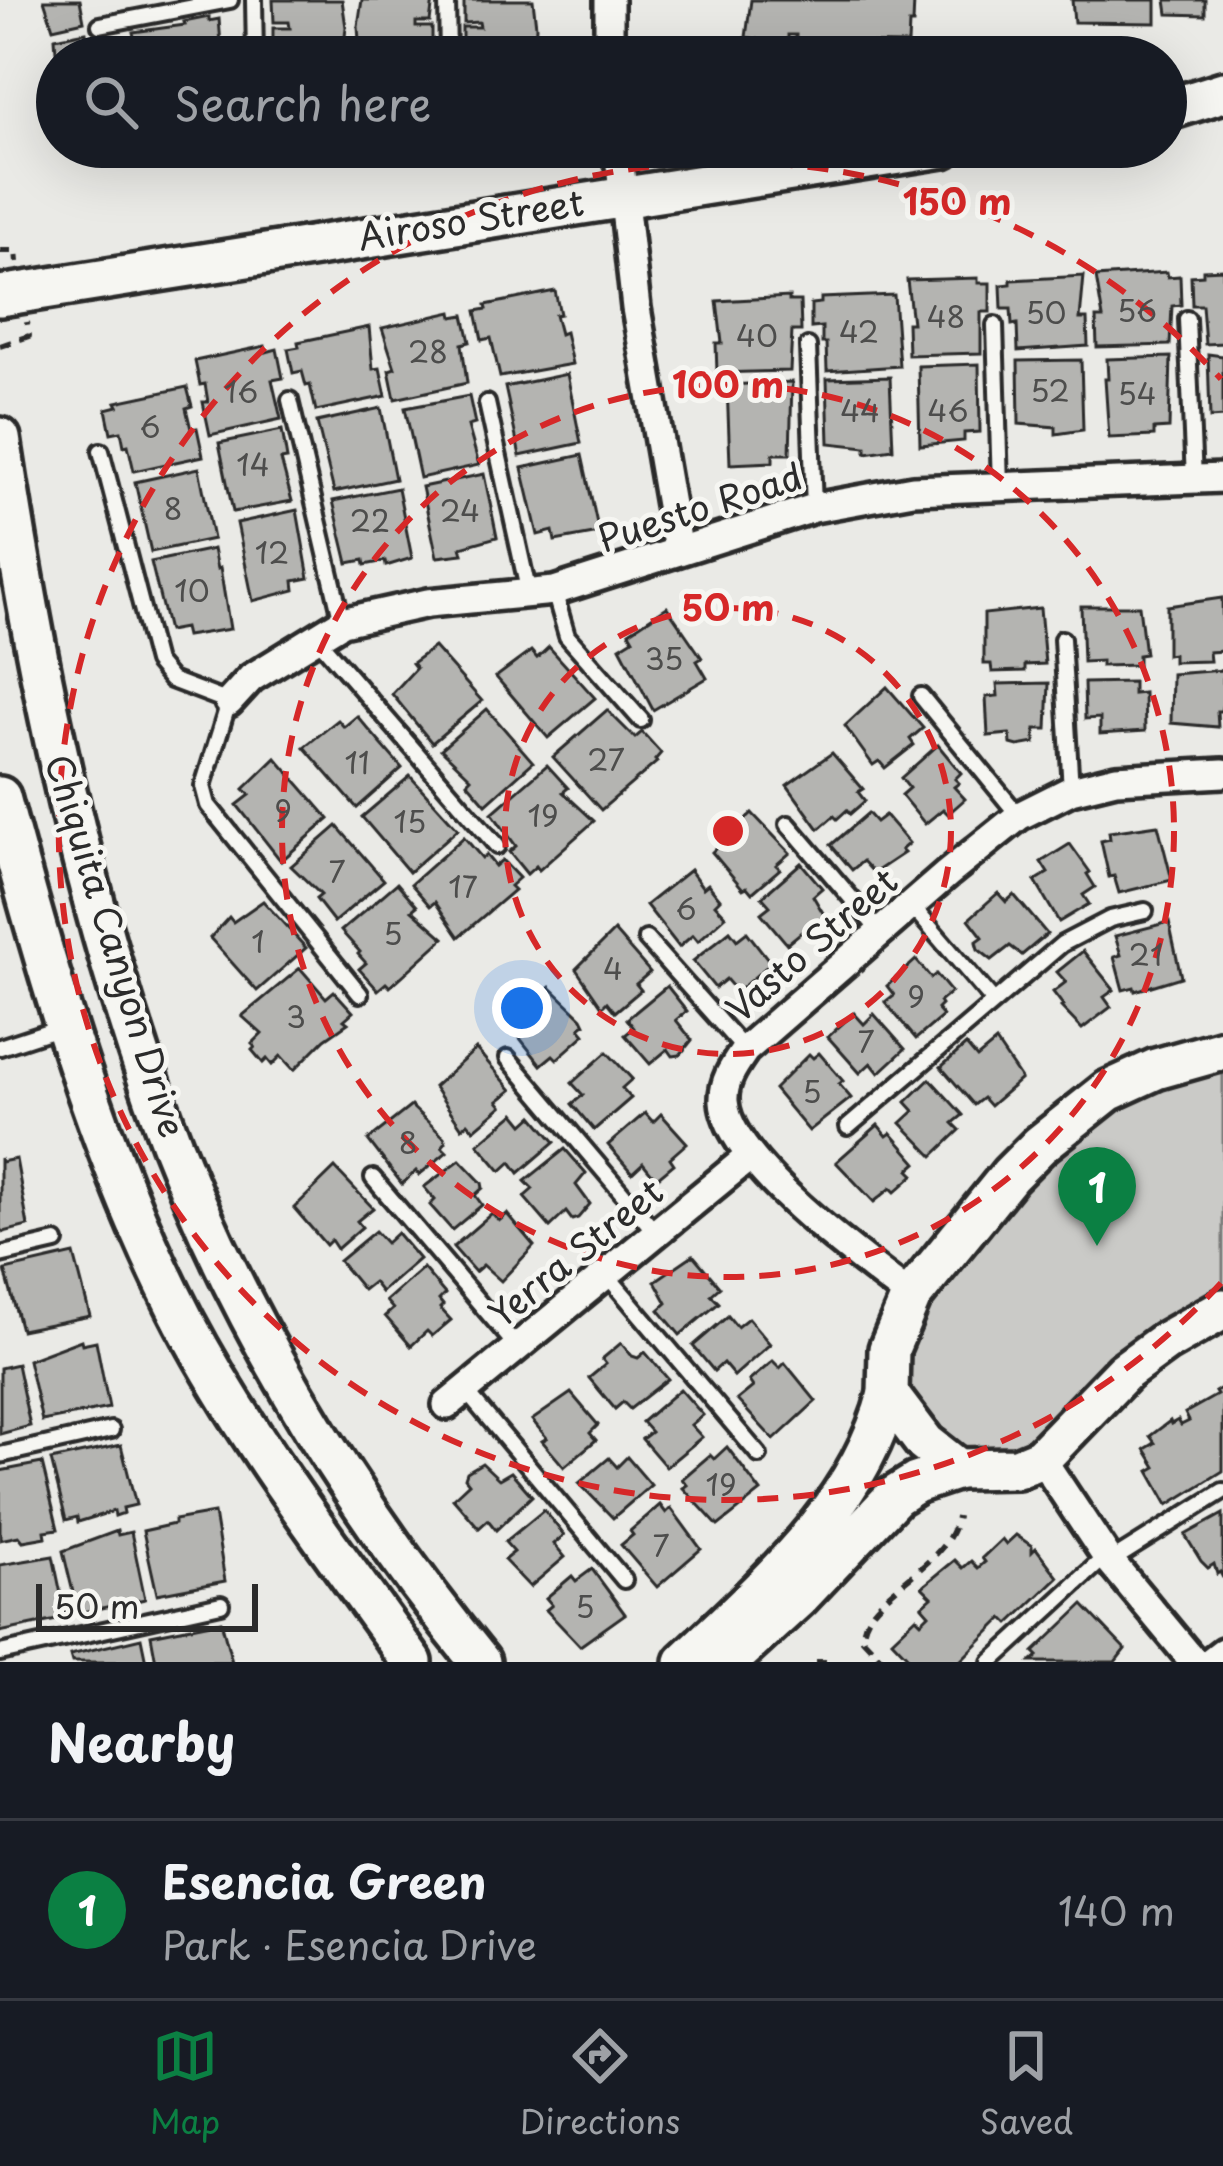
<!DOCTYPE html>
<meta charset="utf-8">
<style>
:root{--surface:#171b24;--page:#242831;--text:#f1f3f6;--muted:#9ea1a6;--line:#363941;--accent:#0b8043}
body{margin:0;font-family:"Playpen Sans",sans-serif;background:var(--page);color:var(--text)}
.scale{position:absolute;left:36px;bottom:30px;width:222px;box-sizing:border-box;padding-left:12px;border:6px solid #2b2b2b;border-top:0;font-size:33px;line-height:42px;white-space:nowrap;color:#2b2b2b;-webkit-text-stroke:9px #f6f6f2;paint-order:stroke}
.you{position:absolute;left:522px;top:1008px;width:42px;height:42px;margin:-30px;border:9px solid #fff;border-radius:50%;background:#1a73e8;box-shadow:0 0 0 18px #1a73e833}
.badge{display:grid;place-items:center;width:78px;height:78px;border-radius:50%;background:var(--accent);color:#fff;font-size:39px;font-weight:700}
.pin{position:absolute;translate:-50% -99px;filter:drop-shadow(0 3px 6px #0008)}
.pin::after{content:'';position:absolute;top:63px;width:42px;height:36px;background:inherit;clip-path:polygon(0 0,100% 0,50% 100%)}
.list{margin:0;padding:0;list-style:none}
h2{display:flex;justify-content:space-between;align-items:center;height:156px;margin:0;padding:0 48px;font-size:51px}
h2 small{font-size:39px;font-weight:400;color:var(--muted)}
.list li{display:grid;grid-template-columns:78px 1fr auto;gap:36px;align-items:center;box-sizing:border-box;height:180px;padding:0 48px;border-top:3px solid var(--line)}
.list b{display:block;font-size:45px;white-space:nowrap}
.list p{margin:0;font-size:39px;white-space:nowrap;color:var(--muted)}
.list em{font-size:39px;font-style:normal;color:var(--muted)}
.icon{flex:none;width:66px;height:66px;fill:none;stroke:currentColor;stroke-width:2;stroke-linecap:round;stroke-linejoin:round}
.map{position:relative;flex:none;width:1223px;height:1662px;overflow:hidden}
.search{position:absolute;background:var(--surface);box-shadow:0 12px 48px #0002;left:36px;right:36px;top:36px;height:132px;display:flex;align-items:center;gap:30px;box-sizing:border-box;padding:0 42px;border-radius:66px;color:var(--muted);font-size:45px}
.sheet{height:336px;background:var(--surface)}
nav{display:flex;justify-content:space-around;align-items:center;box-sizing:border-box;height:168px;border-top:3px solid var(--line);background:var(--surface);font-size:33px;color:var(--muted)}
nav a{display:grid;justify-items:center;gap:6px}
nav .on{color:var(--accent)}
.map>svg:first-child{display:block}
.green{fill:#cacac7;stroke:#7a7a79;stroke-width:3}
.building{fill:#b4b4b1;stroke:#2b2b2b;stroke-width:3}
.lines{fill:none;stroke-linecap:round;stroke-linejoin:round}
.lane-casing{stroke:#2b2b2b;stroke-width:22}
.street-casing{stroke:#2b2b2b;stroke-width:36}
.secondary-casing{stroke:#2b2b2b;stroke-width:48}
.path{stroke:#2b2b2b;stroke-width:6;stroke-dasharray:12 9;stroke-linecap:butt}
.lane{stroke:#f6f6f2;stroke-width:14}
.street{stroke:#f6f6f2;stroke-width:27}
.secondary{stroke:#f6f6f2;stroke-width:39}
.ring{fill:none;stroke:#d62828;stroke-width:6;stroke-dasharray:21 15}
.labels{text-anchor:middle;stroke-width:10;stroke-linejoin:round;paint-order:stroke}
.number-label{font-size:30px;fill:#4d4d4c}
.street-label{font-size:36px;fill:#2b2b2b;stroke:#f6f6f2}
.centre{fill:#d62828;stroke:#f6f6f2;stroke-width:6}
.ring-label{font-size:36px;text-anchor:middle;font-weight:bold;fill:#d62828;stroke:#f6f6f2;stroke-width:10;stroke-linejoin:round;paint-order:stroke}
</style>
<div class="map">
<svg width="1223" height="1662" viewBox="0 0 1223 1662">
<rect width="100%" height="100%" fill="#eaeae6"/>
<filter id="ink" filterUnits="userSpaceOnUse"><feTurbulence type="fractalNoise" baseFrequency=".00833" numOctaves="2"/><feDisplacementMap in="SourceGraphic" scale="24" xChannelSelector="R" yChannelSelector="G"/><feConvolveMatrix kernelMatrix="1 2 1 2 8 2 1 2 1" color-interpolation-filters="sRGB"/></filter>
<g filter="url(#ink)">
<path class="green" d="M1223 1061V1298L1045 1436 1010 1452 957 1449C945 1436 913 1410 907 1396 877 1322 1054 1144 1112 1106 1141 1086 1190 1074 1223 1061Z"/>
<g class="building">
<polygon points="44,0 80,0 84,21 53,28"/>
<polygon points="273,0 342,0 346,27 343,57 273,57 273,28 290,28 289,22 274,22"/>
<polygon points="362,0 433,0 430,22 416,22 416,27 432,27 432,57 360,57 358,26"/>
<polygon points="464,0 533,0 536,26 534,57 462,57 462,27 480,27 479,22 464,23"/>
<polygon points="751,0 914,0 913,24 909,24 908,44 796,42 796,35 788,35 788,41 762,40 746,37"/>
<polygon points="1072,0 1156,0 1156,23 1074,22"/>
<polygon points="1166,0 1205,0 1205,15 1168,14"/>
<polygon points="209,17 209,21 219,19 222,57 97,57 137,50 133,32 185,25 184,22"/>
<polygon points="86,32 91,57 57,57 57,66 55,38"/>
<polygon points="1223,269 1223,343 1205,344 1202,305 1192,305 1191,276 1203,275 1203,270"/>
<polygon points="1167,272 1168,277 1180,276 1181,305 1172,306 1170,345 1097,347 1096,318 1103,318 1096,277"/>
<polygon points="1084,276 1080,319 1087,319 1088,346 1018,351 1017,324 1012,325 1011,309 1002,309 1001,285 1011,284 1011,280"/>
<polygon points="978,278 978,283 990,283 990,312 981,312 981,353 908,355 907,323 912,323 907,280"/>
<polygon points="555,291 560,314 555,315 560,334 565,332 572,364 500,377 491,338 482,340 476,311 487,309 486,305"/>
<polygon points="894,295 899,366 827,371 826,343 822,343 822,327 811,328 811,304 821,303 821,298"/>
<polygon points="789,297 789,301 800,301 801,331 792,331 790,371 717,373 716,343 722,343 717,301"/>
<polygon points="452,312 453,317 464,315 470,342 462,344 467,383 395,399 389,370 395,368 382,328"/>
<polygon points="369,327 373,369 380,368 386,396 316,411 310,385 306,386 302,371 293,373 288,349 299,347 298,342"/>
<polygon points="265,346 266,352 277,349 283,378 272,380 281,419 210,435 203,402 208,402 205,384 200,385 195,361"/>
<polygon points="1208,354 1223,356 1223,417 1210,418"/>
<polygon points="1171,357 1169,428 1154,429 1154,436 1109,438 1105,379 1108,379 1107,359"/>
<polygon points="1081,360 1083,430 1056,434 1056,427 1019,424 1018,361"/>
<polygon points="979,364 980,432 964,433 964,441 920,445 918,366"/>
<polygon points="567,374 581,443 520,456 505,387"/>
<polygon points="890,377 893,449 866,453 866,447 829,443 827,379"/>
<polygon points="792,382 790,454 773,454 773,462 730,464 727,385"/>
<polygon points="187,387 192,406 186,408 191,429 197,428 203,456 134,471 128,445 124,446 121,431 111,433 106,409 118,406 116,402"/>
<polygon points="469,396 475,424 468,426 479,465 420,478 405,408"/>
<polygon points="381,408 395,479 334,492 317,422"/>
<polygon points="282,430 287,459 281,460 292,501 233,512 219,443"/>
<polygon points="582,455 599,533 555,541 553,531 538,535 522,468"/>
<polygon points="199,468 213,539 151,552 135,482"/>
<polygon points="484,474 497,537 461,547 463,554 437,557 422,487"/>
<polygon points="398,488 412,558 386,566 385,561 365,565 364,560 348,563 333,501"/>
<polygon points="297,510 309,578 294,581 295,590 253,601 237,523"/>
<polygon points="213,549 217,569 220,568 230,629 186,636 184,628 168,631 151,562"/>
<polygon points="1222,598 1223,651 1209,652 1210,661 1173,662 1173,654 1167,655 1167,606"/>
<polygon points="1081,606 1139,606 1145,654 1138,655 1138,665 1101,666 1101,661 1083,662"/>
<polygon points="667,607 702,658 697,661 707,678 653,710 620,647 633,639 629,632"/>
<polygon points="1040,608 1045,664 1025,665 1025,671 992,672 991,664 984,664 984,614"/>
<polygon points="434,647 482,701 432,743 392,694 416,668 412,663"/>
<polygon points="549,647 595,698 548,738 496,677 531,651 537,658"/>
<polygon points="1223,670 1223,703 1221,711 1217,711 1218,727 1171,723 1172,674"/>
<polygon points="1133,682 1133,694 1144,693 1145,731 1100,734 1100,718 1085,719 1084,683"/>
<polygon points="1049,683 1047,729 1035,729 1035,743 1018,746 1011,744 1010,734 988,736 986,697 998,696 997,684"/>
<polygon points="887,687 923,728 910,739 914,745 885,768 879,761 873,765 845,726"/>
<polygon points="487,709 533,762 486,804 467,782 471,778 441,749"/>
<polygon points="607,710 635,738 642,732 661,753 655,760 657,762 601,810 553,757"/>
<polygon points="357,716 402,768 357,808 304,747 338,720 344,727"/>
<polygon points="938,745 961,773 955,779 959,783 954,787 965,799 948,814 943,809 925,824 901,795 909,788 901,778"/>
<polygon points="832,753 863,789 858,792 865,801 850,814 847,810 837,819 834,816 819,829 787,785"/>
<polygon points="276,758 329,819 281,861 237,805 250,795 244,789"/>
<polygon points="547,765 568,788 563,792 594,821 539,870 536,866 527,874 509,852 516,846 492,813"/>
<polygon points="410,776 458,829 409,872 362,817"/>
<polygon points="752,813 790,853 776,865 780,869 752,893 747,887 743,889 712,852"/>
<polygon points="868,813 876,822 885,815 909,843 901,850 904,853 874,873 863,861 852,870 831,845"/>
<polygon points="1158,825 1172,880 1119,893 1114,876 1109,877 1101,841 1110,839 1109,832"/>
<polygon points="337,826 384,880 334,922 316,899 321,895 291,866"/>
<polygon points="464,837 482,858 486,855 495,866 502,860 519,878 510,886 514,890 459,937 435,902 430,906 411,884"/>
<polygon points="1070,844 1090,872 1087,874 1095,887 1083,895 1089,904 1059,922 1035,881 1048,873 1041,862"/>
<polygon points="801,863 822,888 813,896 826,918 809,933 805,929 787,944 761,913 770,906 762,897"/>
<polygon points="690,870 703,888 708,884 720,899 715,904 726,916 698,941 693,935 679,947 646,905"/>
<polygon points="397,883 417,906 412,910 444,938 390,987 386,983 378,990 359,969 366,963 358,954 360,952 341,931"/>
<polygon points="998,893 1006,902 1014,895 1047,934 1022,955 1010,946 992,960 978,949 976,942 983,937 969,919"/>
<polygon points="263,901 306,948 257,991 210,938 229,917 233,922"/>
<polygon points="1169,922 1181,977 1135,991 1134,987 1123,990 1114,957 1121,955 1115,936"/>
<polygon points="614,931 650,972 636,984 641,990 615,1012 607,1002 602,1007 576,969"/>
<polygon points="730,931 737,940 747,932 771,963 737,992 726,979 715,988 693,961"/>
<polygon points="1083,951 1114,990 1104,997 1111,1007 1082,1029 1061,1007 1063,1005 1053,992 1066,982 1057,972"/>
<polygon points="916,960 931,978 936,974 951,992 939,1002 941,1005 937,1009 943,1016 916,1039 885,1002 894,995 887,986"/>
<polygon points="300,968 326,998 334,991 353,1012 344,1020 348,1023 325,1039 294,1070 281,1056 272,1065 267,1059 263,1063 252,1050 255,1047 252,1044 262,1034 242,1016"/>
<polygon points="667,986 687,1011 676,1020 692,1040 680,1055 673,1056 668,1049 650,1064 625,1035 634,1028 627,1019"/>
<polygon points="550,987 582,1018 585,1024 580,1028 585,1034 557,1059 553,1055 541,1065 508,1023"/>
<polygon points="854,1013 864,1024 874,1014 905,1049 879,1073 871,1063 860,1073 828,1037"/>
<polygon points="996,1042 1021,1079 990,1106 983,1098 974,1105 941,1067 966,1045 977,1058"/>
<polygon points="476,1049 512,1090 498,1101 502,1106 474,1130 468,1123 462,1128 434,1087"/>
<polygon points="607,1052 632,1079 622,1088 631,1098 594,1130 572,1104 583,1095 572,1083"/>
<polygon points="819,1053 843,1081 839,1084 851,1098 809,1131 774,1089 809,1054 813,1058"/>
<polygon points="930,1079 963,1115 953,1123 960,1130 933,1156 901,1123 914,1111 906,1102"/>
<polygon points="411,1106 444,1137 446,1142 442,1147 447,1152 419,1175 416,1171 402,1184 368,1140"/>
<polygon points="515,1113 524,1124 533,1116 555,1142 519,1173 511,1162 501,1171 478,1144"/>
<polygon points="645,1113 653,1122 661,1114 687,1143 670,1158 674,1164 656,1179 643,1163 632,1173 608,1145"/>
<polygon points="878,1125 887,1136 891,1133 917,1163 909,1170 914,1175 895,1192 891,1188 874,1202 836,1162"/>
<polygon points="565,1149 586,1173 576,1185 590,1204 578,1218 572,1220 566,1212 550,1227 524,1197 533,1189 525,1181"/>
<polygon points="0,1158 1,1162 16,1159 28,1226 4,1232 0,1230"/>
<polygon points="460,1160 482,1183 483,1188 475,1195 482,1205 452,1230 430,1205 435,1200 424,1187"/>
<polygon points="335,1168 373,1208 357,1221 362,1227 337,1249 331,1240 326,1245 294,1208"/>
<polygon points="492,1213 499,1221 507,1214 534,1246 501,1281 483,1265 475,1272 453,1247"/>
<polygon points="375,1231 386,1243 397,1233 419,1259 381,1292 373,1282 363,1290 339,1261"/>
<polygon points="74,1254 90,1316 21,1330 5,1270"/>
<polygon points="693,1255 720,1287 711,1295 719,1303 680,1335 659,1310 667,1303 655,1281"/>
<polygon points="423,1268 445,1294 439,1300 443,1305 440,1308 451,1320 432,1336 427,1331 411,1346 385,1316 393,1309 386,1301"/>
<polygon points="728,1316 737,1327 748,1318 770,1344 734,1376 723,1363 714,1371 693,1346"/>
<polygon points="81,1340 82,1344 96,1341 109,1408 42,1421 28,1360"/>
<polygon points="621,1343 632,1356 638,1358 645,1352 668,1379 630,1409 623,1402 615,1409 589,1378 606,1364 602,1359"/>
<polygon points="773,1361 780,1368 785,1363 816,1401 774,1440 737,1400 753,1387 749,1381"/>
<polygon points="17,1364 30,1426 0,1434 0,1368"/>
<polygon points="1223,1387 1223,1471 1168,1505 1149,1471 1156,1467 1145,1449 1155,1443 1150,1436 1170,1421 1171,1424 1178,1420 1181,1425 1189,1421 1185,1413 1217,1395 1215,1392"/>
<polygon points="680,1389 703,1415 691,1425 702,1437 666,1467 642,1439 651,1432 642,1422"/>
<polygon points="571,1393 598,1425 590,1433 596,1440 564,1467 542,1441 547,1438 532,1420"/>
<polygon points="121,1445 136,1505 123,1508 124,1513 115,1516 114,1511 78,1522 77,1517 66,1520 51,1460"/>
<polygon points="727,1447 761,1492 718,1526 683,1488 687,1485 682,1479 710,1455 714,1459"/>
<polygon points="627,1457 651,1485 613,1518 579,1483 609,1458 617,1467"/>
<polygon points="42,1463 58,1529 45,1531 46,1537 23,1541 19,1536 0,1540 0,1471"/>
<polygon points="482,1463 499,1479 511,1472 532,1496 496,1530 488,1520 479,1528 453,1498 469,1483 465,1478 467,1472"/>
<polygon points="660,1505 666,1513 671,1508 701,1549 657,1587 621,1545 633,1535 630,1531"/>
<polygon points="544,1510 564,1535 554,1544 565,1557 530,1587 504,1560 514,1552 505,1542"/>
<polygon points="214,1513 225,1581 157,1594 143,1531 174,1524 174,1520"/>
<polygon points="1223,1514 1223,1578 1220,1572 1217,1574 1214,1564 1208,1568 1201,1561 1185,1535"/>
<polygon points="117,1531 118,1535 131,1532 145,1599 78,1613 63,1551"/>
<polygon points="1016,1535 1032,1546 1032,1552 1036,1548 1058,1577 1009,1624 1003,1618 959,1662 913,1662 892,1640 916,1617 921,1622 929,1614 922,1606 932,1597 922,1587 955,1560 963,1568 971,1561 978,1568 985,1562 982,1558 1002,1539 1006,1544"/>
<polygon points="53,1556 66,1618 0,1632 0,1565"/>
<polygon points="592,1569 625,1614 580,1646 546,1610 552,1605 546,1598 572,1576 576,1581"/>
<polygon points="1083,1605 1125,1649 1115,1662 1031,1662 1038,1656 1034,1652"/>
<polygon points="221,1621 232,1662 156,1662 151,1635"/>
<polygon points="141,1638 146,1662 72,1662 70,1655"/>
</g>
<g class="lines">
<defs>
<g id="lane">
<polyline points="254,0 255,57"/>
<polyline points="447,0 448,57"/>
<polyline points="100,25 230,0"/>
<polyline points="1187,319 1194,480"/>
<polyline points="995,325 1000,486"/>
<polyline points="808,346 814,508"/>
<polyline points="290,400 342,622"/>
<polyline points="487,403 529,594"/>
<polyline points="101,451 156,662 171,680 229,702 203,786 208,805 360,994"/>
<polyline points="554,591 567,636 641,720"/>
<polyline points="315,636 497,846"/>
<polyline points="1062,639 1071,790"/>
<polyline points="921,696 1019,816"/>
<polyline points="788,824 881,933"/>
<polyline points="911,905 994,1002"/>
<polyline points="646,939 745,1050"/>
<polyline points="0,1047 64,1026"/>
<polyline points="508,1058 656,1233"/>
<polyline points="848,1127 1062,944 1110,919 1145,911"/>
<polyline points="373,1178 517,1347"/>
<polyline points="0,1255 56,1242"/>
<polyline points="606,1274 759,1455"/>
<polyline points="465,1390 624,1580"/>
<polyline points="0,1455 111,1430"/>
<polyline points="1111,1561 1223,1491"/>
<polyline points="0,1653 221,1604"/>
<polyline points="991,1662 1106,1556"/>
</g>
<g id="street">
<polyline points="609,0 609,57"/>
<polyline points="618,147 636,308 678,551"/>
<polyline points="229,702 251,678 342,622 428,603 554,591 814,508 913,490 1223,478"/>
<path d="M911 1297C863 1260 728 1163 724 1101 723 1081 734 1066 745 1050L947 874 1019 816 1071 790 1116 779 1223 773"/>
<polyline points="447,1405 750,1156"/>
<polyline points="1041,1458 1106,1556 1194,1662"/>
<polyline points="1210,1662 1223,1652"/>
</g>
<g id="secondary">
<polyline points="1166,110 1223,92"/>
<polyline points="0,296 943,147"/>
<path d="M0 438C34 662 79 885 155 1099 226 1301 345 1497 480 1662"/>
<path d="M0 797C46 971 101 1162 184 1321 248 1442 333 1551 412 1662"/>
<polyline points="1223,1050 1156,1069 1108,1091 1040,1145 1010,1175 911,1297 889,1349 888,1394 925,1443 958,1469 1017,1468 1041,1458 1124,1372 1165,1342 1223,1309"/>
<path d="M685 1662C766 1585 859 1506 888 1394"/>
<polyline points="728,1662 799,1597 895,1496 916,1483 958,1469"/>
</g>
</defs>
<use href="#lane" class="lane-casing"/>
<use href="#street" class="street-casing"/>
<use href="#secondary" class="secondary-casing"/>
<g class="path">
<polyline points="0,251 16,251 17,262"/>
<polyline points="0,346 29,336 27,322"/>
<polyline points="816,1662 826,1662"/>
<path d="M874 1662 880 1657 863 1639C860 1594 950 1568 957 1516"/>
</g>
<use href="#lane" class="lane"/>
<use href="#street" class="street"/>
<use href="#secondary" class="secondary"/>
</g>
</g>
<g class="ring">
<circle cx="728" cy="831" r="223"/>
<circle cx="728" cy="831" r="446"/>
<path d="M1221 1283A669 669 0 1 1 1221 379"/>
</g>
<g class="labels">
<g class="number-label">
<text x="1137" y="322">56</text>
<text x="1046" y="324">50</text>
<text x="946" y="328">48</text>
<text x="859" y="343">42</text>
<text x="757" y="347">40</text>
<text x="428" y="363">28</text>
<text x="1050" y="402">52</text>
<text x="241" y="403">16</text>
<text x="1137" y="405">54</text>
<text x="860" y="422">44</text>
<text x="948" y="422">46</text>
<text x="150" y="438">6</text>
<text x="253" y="476">14</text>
<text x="173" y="520">8</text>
<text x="460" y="522">24</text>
<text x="370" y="532">22</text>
<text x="272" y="564">12</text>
<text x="192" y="602">10</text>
<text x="664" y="670">35</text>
<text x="606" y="771">27</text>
<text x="357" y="774">11</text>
<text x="283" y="822">9</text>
<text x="543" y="827">19</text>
<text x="410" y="833">15</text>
<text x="337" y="883">7</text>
<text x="463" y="898">17</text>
<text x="686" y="920">6</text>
<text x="393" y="945">5</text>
<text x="258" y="953">1</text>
<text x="1146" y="966">21</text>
<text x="613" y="980">4</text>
<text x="916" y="1008">9</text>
<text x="296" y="1028">3</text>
<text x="866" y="1053">7</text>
<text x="812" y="1103">5</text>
<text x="408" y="1154">8</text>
<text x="721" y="1496">19</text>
<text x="661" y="1557">7</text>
<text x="585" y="1618">5</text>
</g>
<g class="street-label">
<text transform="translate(471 220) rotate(-9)" y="13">Airoso Street</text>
<text transform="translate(700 508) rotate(-18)" y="13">Puesto Road</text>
<text transform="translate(812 945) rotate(-41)" y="13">Vasto Street</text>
<text transform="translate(115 946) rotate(73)" y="13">Chiquita Canyon Drive</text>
<text transform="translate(576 1253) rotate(-39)" y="13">Yerra Street</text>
</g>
</g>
<circle cx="728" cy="831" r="18" class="centre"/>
<g class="ring-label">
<text x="957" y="215">150 m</text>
<text x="728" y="398">100 m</text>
<text x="728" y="621">50 m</text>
</g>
</svg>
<div class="scale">50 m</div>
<div class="you"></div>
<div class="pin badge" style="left:1097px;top:1246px">1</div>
<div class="search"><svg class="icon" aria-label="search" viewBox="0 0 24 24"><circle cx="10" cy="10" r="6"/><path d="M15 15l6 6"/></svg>Search here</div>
</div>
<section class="sheet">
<h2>Nearby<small></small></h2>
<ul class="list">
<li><span class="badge">1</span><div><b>Esencia Green</b><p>Park · Esencia Drive</p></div><em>140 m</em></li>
</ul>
</section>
<nav>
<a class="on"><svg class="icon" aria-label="map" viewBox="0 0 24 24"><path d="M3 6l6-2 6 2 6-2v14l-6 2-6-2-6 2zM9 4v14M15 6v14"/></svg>Map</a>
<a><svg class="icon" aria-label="directions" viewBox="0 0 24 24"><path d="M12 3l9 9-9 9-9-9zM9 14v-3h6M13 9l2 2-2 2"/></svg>Directions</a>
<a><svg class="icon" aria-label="saved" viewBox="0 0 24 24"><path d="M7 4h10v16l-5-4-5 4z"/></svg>Saved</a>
</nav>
